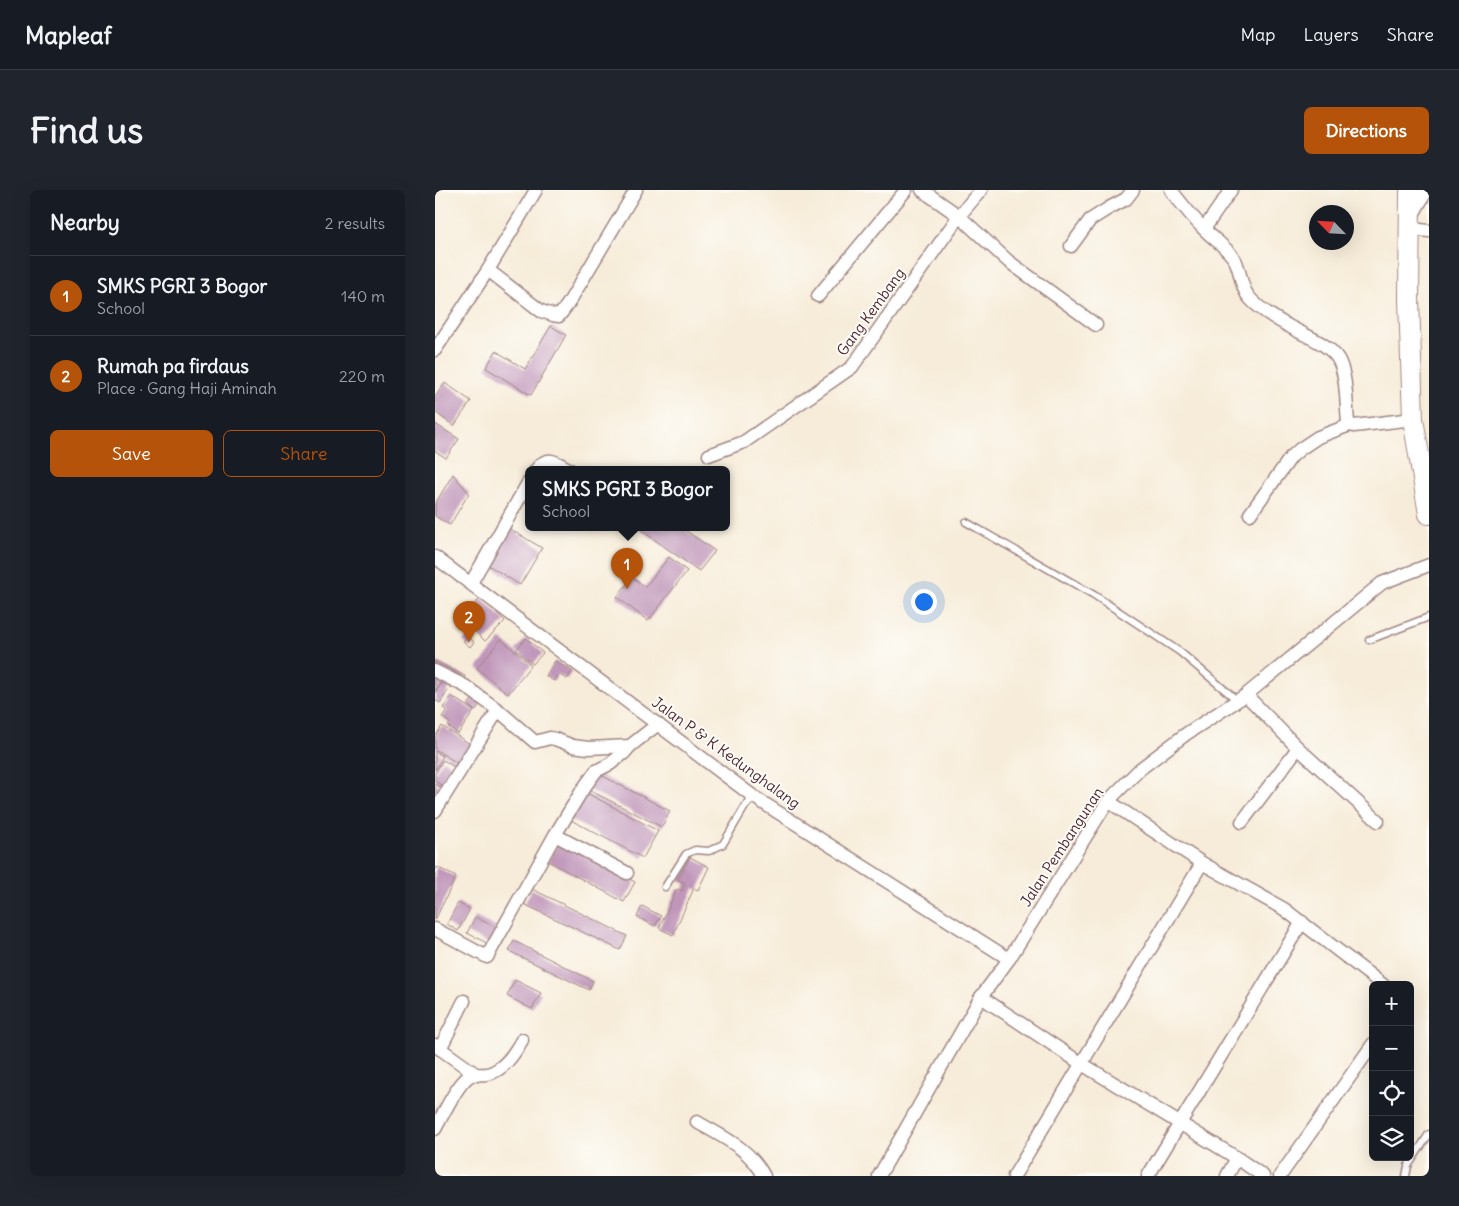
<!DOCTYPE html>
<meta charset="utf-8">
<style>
:root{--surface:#171b24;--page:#20242c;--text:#f1f3f6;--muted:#9ea1a6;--line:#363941;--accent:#b45309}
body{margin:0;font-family:Delius,sans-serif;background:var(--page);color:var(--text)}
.controls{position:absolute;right:15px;bottom:15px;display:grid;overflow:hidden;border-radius:8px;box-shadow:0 5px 20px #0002}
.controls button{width:45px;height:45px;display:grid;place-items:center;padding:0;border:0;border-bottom:1px solid var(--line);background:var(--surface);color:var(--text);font:25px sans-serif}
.compass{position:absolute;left:874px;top:15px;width:45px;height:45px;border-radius:50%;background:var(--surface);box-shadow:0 5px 20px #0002;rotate:295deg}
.you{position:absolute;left:488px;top:411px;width:18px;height:18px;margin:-12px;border:4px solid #fff;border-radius:50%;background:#1a73e8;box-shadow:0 0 0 8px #1a73e833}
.badge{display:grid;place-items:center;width:32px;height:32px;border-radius:50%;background:var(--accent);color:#fff;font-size:16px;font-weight:700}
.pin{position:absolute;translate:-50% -41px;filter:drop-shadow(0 1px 2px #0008)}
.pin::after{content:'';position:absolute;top:26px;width:18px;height:15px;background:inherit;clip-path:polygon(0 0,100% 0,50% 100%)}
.popup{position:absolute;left:90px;top:276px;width:205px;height:65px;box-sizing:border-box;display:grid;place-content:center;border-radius:8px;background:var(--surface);filter:drop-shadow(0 1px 4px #0005);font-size:16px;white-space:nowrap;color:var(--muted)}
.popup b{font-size:19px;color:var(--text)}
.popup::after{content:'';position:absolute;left:50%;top:100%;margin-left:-10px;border:10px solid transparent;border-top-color:var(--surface)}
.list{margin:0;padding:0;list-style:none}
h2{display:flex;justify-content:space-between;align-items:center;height:65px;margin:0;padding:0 20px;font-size:21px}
h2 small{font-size:16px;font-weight:400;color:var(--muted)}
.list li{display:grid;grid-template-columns:32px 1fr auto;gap:15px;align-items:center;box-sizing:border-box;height:80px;padding:0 20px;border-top:1px solid var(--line)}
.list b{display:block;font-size:19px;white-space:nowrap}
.list p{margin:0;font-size:16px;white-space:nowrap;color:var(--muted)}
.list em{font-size:16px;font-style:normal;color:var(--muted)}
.actions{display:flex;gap:10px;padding:15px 20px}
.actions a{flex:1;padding:11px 0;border:1px solid var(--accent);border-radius:8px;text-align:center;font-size:18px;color:var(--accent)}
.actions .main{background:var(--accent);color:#fff}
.icon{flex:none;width:28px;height:28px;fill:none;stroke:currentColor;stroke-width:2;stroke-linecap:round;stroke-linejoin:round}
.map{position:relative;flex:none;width:994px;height:986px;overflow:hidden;border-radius:8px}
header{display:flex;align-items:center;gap:30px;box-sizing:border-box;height:70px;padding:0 25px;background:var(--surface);border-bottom:1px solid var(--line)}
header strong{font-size:24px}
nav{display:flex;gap:28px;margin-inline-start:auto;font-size:18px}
.intro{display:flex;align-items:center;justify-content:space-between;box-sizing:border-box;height:120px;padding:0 30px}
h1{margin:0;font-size:35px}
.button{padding:12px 22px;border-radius:8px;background:var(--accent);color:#fff;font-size:18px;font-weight:700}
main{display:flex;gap:30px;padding:0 30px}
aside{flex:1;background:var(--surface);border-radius:8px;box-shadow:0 5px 20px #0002}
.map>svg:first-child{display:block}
.building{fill:#c096ba}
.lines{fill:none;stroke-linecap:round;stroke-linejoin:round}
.service-casing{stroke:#a08682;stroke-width:9}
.minor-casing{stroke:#a08682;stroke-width:15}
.trunk-casing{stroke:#a08682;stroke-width:22}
.service{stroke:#fff;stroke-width:6}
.minor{stroke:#fff;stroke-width:12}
.trunk{stroke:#fff;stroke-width:20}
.labels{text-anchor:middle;stroke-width:4;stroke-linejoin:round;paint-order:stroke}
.street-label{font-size:15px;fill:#4a1f2b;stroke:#fdfcf7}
</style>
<header>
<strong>Mapleaf</strong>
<nav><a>Map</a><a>Layers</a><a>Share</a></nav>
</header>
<div class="intro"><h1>Find us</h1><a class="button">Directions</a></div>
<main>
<aside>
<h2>Nearby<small>2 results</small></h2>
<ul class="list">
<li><span class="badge">1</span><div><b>SMKS PGRI 3 Bogor</b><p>School</p></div><em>140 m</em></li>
<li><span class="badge">2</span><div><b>Rumah pa firdaus</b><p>Place · Gang Haji Aminah</p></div><em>220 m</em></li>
</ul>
<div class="actions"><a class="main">Save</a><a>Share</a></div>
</aside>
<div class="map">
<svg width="994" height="986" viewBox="0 0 994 986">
<rect width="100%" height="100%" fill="#fdfcf7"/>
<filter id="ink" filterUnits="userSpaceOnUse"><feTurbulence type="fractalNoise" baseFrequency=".02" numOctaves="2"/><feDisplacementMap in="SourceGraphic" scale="10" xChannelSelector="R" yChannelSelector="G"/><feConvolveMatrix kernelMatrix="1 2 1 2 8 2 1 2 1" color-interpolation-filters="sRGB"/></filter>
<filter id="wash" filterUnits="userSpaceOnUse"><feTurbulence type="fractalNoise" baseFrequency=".0096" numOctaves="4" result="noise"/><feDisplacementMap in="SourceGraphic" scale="20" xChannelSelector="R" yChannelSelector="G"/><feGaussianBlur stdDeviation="1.12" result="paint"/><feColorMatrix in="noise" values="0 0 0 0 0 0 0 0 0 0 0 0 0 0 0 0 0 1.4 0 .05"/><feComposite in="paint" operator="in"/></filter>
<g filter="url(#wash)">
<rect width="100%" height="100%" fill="#f7ecd9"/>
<g id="blocks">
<g class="building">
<polygon points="116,136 131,145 96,205 51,178 61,161 90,179"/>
<polygon points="10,193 36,211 19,236 0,222 0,207"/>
<polygon points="0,234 24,249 11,268 0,261"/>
<polygon points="18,284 34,303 15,335 0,326 0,314"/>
<polygon points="203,338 247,338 280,361 264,381"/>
<polygon points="75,339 107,358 85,395 53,375"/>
<polygon points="234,367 252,381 213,431 182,407 197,387 210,397"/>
<polygon points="46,408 70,431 50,451 26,428"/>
<polygon points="33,446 39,452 35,457 28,451"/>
<polygon points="91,448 108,463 98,474 81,460"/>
<polygon points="66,449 96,475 73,504 42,478"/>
<polygon points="0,471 30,486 26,493 0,479"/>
<polygon points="120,471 137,481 132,489 123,484 119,491 111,486"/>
<polygon points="0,481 9,487 0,501"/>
<polygon points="9,489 17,494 5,513 0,510 0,503"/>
<polygon points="41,504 48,510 40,521 33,515"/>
<polygon points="16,506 39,521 23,544 13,536 15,533 7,527 12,520 8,518"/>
<polygon points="7,536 38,556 25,575 0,559 0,547"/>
<polygon points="0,561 8,566 0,580"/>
<polygon points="8,570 21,578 9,597 0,591 0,583"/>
<polygon points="160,582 235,621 227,637 152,599"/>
<polygon points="0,594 10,600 0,618"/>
<polygon points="148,601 223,641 208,668 134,629"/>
<polygon points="124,651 200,692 189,712 113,671"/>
<polygon points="255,667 274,677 263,700 259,698 238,745 224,738 242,699 247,701 250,693 243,690"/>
<polygon points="2,677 21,687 0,730 0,681"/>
<polygon points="97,699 192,746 185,760 89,714"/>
<polygon points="23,713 35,719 23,741 12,734"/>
<polygon points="207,716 226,726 220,736 202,727"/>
<polygon points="40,727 64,739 56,755 32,743"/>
<polygon points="79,751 158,791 154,800 74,761"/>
<polygon points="80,790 106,803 97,819 72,806"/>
</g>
</g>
</g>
<g filter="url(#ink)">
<use href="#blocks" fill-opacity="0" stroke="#a08682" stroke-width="1"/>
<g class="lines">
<defs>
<g id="service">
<polyline points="531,332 659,405 745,462 803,511"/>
<polyline points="934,450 994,427"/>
<polyline points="230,697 251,664 260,660 274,661 288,654 311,615 319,607"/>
<polyline points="971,986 973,976 994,944"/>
</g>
<g id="minor">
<polyline points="487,0 524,26 573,71 661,135"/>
<path d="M736 0C746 13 756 26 768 38 778 49 792 57 800 70 806 81 805 95 813 106 823 119 844 131 859 139 873 147 894 154 903 169 912 185 911 213 913 232L915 235"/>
<polyline points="977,26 992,0"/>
<polyline points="769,39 796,0"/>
<polyline points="976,39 994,41"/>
<polyline points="636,56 655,30 674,18 691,9 698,0"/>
<polyline points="53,80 106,121 118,125 124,126 133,114 201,0"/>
<polyline points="383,106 471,0"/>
<polyline points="0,160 53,80 101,0"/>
<polyline points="274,265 309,252 417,177 524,26 546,0"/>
<path d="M101 280C112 264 121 272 135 280"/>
<polyline points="815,324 856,267 865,259 883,247 915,235 919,236 978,229"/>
<polyline points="0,367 319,607 574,769"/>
<polyline points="36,393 93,293"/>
<polyline points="0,481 30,496 63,520 100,552 115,548 120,549 138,556 153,558 195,556 223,534"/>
<polyline points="811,505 863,558 943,631"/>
<polyline points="673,611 767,673 849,719 948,795"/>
<polyline points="0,621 63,520"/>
<polyline points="807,632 863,558"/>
<polyline points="120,645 192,683"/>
<polyline points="0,739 52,767 120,645 148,599 161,581 175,574 189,563 195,556"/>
<polyline points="546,807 647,874 802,968 828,986"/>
<polyline points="0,855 42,885"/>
<polyline points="5,859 29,811"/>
<path d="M262 932C288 947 314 958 329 986"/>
<path d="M0 939C8 925 21 896 33 887 38 883 45 885 52 884 68 881 79 864 87 850"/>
<polyline points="444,986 546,807 574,769 673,611 705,579 751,544 811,505 947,393 994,375"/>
<polyline points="579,986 767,673"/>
<polyline points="713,986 867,732"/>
<polyline points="792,986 802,968"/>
<polyline points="845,986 938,854"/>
</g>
<polyline id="trunk" points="975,0 974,109 978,229 994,324"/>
</defs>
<use href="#service" class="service-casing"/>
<use href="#minor" class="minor-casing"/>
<use href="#trunk" class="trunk-casing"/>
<use href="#service" class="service"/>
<use href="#minor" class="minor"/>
<use href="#trunk" class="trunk"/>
</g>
</g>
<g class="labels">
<g class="street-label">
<text transform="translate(436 122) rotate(-54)" y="5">Gang Kembang</text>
<text transform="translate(291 563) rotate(36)" y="5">Jalan P &amp; K Kedunghalang</text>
<text transform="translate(627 657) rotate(-57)" y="5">Jalan Pembangunan</text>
</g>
</g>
</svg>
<div class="controls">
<button>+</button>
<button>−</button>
<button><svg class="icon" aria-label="locate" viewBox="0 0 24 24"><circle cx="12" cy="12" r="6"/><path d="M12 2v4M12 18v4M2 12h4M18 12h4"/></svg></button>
<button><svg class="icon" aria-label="layers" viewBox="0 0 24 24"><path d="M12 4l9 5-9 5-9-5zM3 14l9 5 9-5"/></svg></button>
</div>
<svg class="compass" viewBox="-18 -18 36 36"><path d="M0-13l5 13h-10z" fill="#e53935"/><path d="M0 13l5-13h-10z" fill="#9ea1a6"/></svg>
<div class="you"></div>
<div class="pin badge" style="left:192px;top:399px">1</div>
<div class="popup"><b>SMKS PGRI 3 Bogor</b>School</div>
<div class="pin badge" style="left:34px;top:452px">2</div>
</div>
</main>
